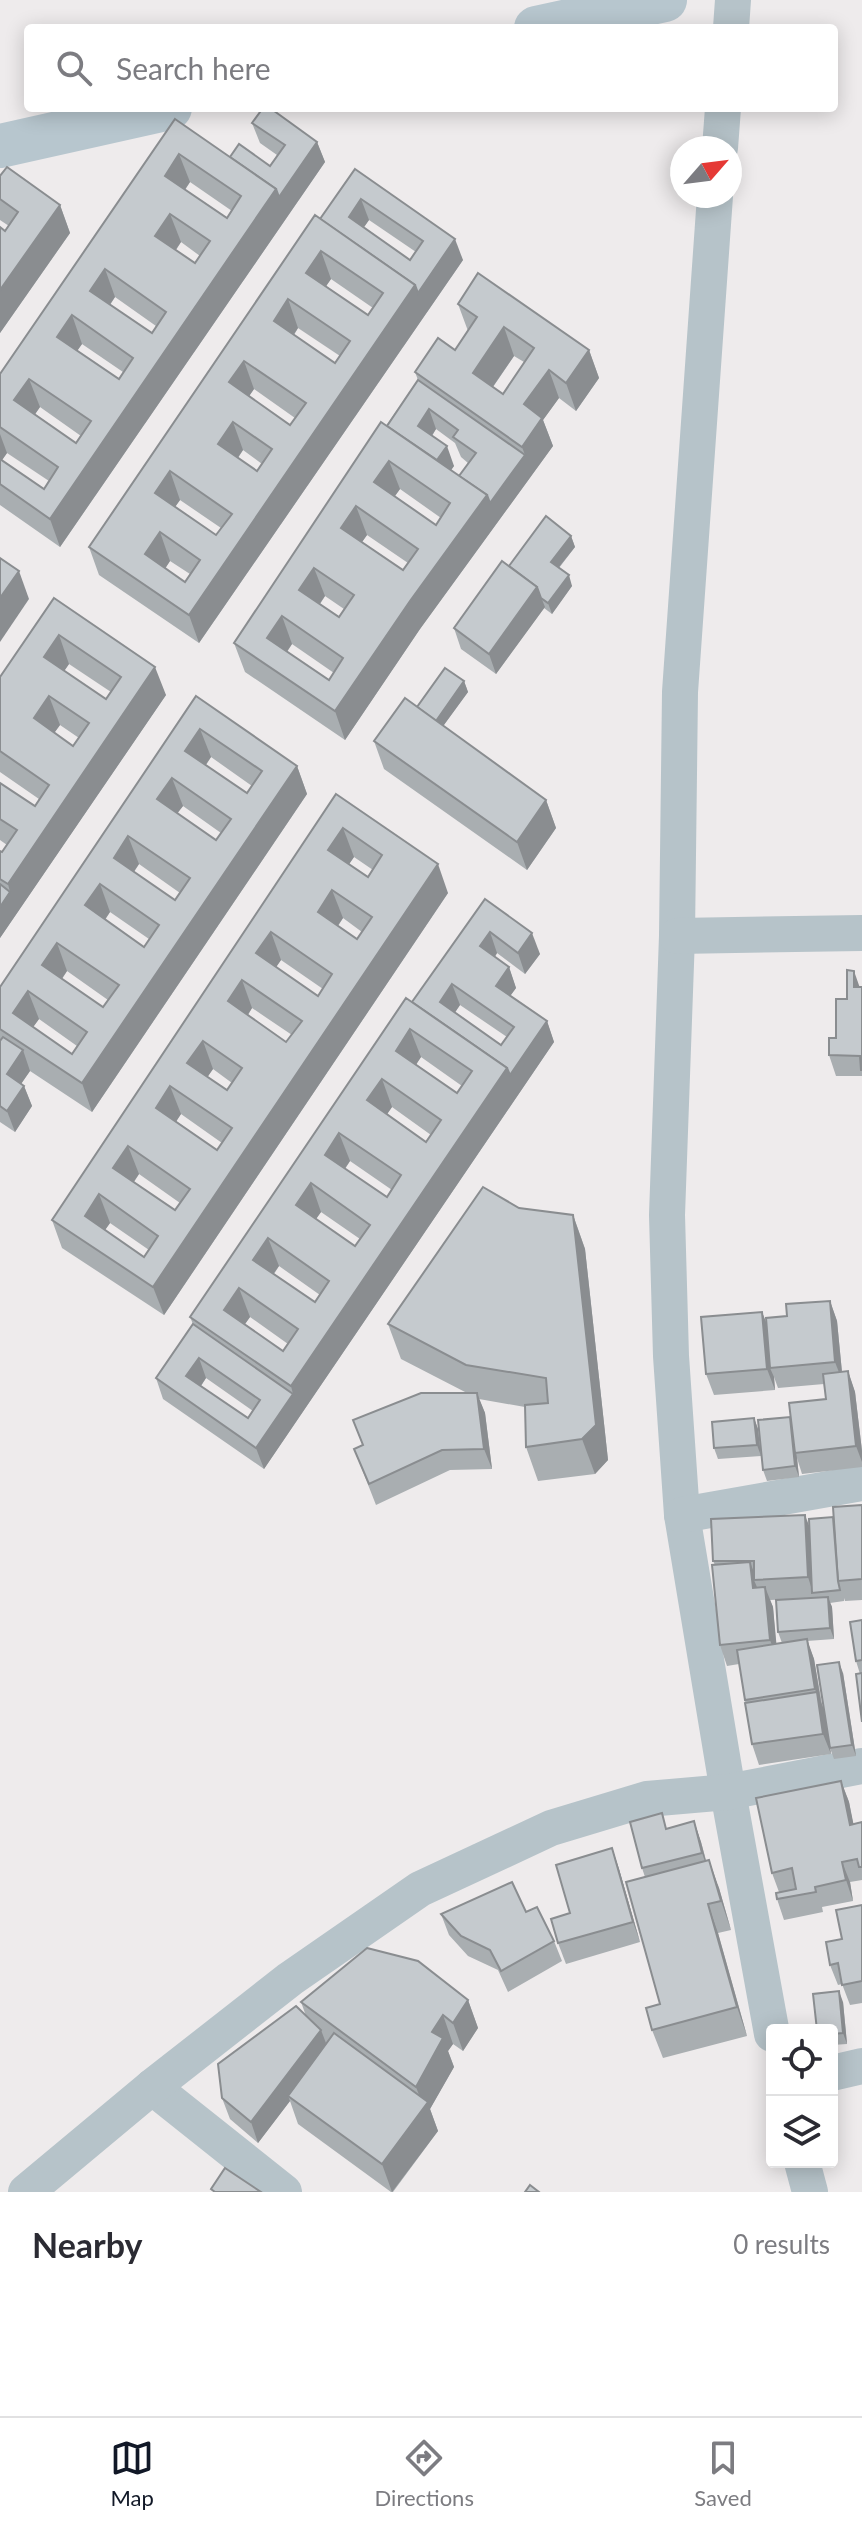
<!DOCTYPE html>
<style>
:root{--surface:#fff;--page:#f7f7f7;--text:#2b2b33;--muted:#7c7c81;--line:#e1e1e2;--accent:#111827}
body{margin:0;font-family:Lato,sans-serif;background:var(--page);color:var(--text)}
.controls{position:absolute;right:24px;bottom:24px;display:grid;overflow:hidden;border-radius:8px;box-shadow:0 4px 20px #0003}
.controls button{width:72px;height:72px;display:grid;place-items:center;padding:0;border:0;border-bottom:2px solid var(--line);background:var(--surface);color:var(--text);font:40px sans-serif}
.compass{position:absolute;left:670px;top:136px;width:72px;height:72px;border-radius:50%;background:var(--surface);box-shadow:0 4px 20px #0003;rotate:62deg}
.list{margin:0;padding:0;list-style:none}
h2{display:flex;justify-content:space-between;align-items:center;height:104px;margin:0;padding:0 32px;font-size:34px}
h2 small{font-size:26px;font-weight:400;color:var(--muted)}
.icon{flex:none;width:44px;height:44px;fill:none;stroke:currentColor;stroke-width:2;stroke-linecap:round;stroke-linejoin:round}
.map{position:relative;flex:none;width:862px;height:2192px;overflow:hidden}
.search{position:absolute;background:var(--surface);box-shadow:0 4px 20px #0003;left:24px;right:24px;top:24px;height:88px;display:flex;align-items:center;gap:20px;box-sizing:border-box;padding:0 28px;border-radius:8px;color:var(--muted);font-size:30px}
.sheet{height:224px;background:var(--surface)}
nav{display:flex;justify-content:space-around;align-items:center;box-sizing:border-box;height:112px;border-top:2px solid var(--line);background:var(--surface);font-size:22px;color:var(--muted)}
nav a{display:grid;justify-items:center;gap:4px}
nav .on{color:var(--accent)}
.map>svg:first-child{display:block}
.lines{fill:none;stroke-linecap:round;stroke-linejoin:round}
.street{stroke:#b6c3c9;stroke-width:36}
.secondary{stroke:#b7c6ce;stroke-width:44}
.wall{fill:#a9aeb1;fill-rule:evenodd}
.shaded-wall{fill:#8a8d90}
.building{fill:#c5cace;stroke:#8a8d90;stroke-width:2;fill-rule:evenodd}
</style>
<div class="map">
<svg width="862" height="2192" viewBox="0 0 862 2192">
<rect width="100%" height="100%" fill="#eeebec"/>
<g class="lines">
<g class="street">
<polyline points="731,28 733,0"/>
<polyline points="720,148 723,108"/>
<polyline points="715,196 680,692 677,936 667,1215 671,1356 682,1515 728,1792 772,2034"/>
<polyline points="677,936 862,933"/>
<polyline points="682,1515 862,1483"/>
<polyline points="832,2073 862,2066"/>
<polyline points="152,2087 284,2192"/>
<polyline points="802,2162 810,2192"/>
<polyline points="26,2192 152,2087 290,1979 420,1889 551,1828 647,1799 728,1792 862,1766"/>
</g>
<g class="secondary">
<polyline points="536,28 665,0"/>
<polyline points="0,146 170,108"/>
</g>
</g>
<g class="wall">
<path d="M175 119 230 157 270 166 277 155 260 143 252 123 317 142 325 162 60 547 0 505V374ZM190 182 232 211 227 218 185 190ZM181 242 200 256 195 263 176 250ZM115 297 156 326 152 333 110 305ZM82 344 123 372 119 379 77 351ZM40 407 81 436 76 443 35 414ZM7 453 49 481 44 489 2 460Z"/>
<path d="M355 169 463 260 199 643 99 575 89 547ZM369 220 416 252 410 260 364 227ZM331 279 373 308 368 315 326 286ZM298 328 340 356 335 363 294 335ZM254 389 295 418 290 425 249 396ZM243 450 262 464 257 471 238 458ZM180 500 221 528 216 535 175 507ZM170 561 190 574 185 582 165 568Z"/>
<polygon points="0,176 60,205 70,233 0,333 0,227 5,231 9,226 0,220"/>
<path d="M458 304 589 350 599 378 576 411 559 398 543 420 553 446 420 629 345 740 245 672 234 643 418 380 415 372 455 350 468 331ZM514 356 524 362 503 394 493 387ZM436 429 455 443 461 457 468 463 459 476 451 470 454 466 432 436ZM400 489 441 518 436 525 395 496ZM367 535 408 563 403 570 362 542ZM325 596 344 609 339 617 320 604ZM292 644 334 673 329 680 287 652Z"/>
<polygon points="571,536 575,547 559,568 572,586 552,614 544,608 496,674 461,649 454,628 509,566"/>
<path d="M54 598 166 695 0 938V851L2 852 7 845 0 840V783L35 806 39 799 0 772V677ZM69 664 111 692 106 699 64 671ZM60 725 79 738 73 746 54 733Z"/>
<polygon points="464,681 468,692 443,726 546,800 556,828 527,870 384,769 374,741 417,707"/>
<path d="M196 696 297 766 307 794 92 1112 30 1071 21 1084 24 1086 32 1106 15 1132 0 1122V987ZM211 757 252 786 247 793 206 765ZM183 806 221 833 216 840 177 813ZM139 864 180 893 175 900 134 872ZM110 912 149 939 144 947 105 920ZM67 971 108 1000 103 1007 62 979ZM39 1019 77 1046 72 1054 33 1027Z"/>
<path d="M336 794 448 893 164 1315 62 1248 52 1220ZM354 857 373 870 368 877 349 864ZM343 918 362 932 357 939 338 926ZM281 960 323 989 318 996 276 967ZM252 1008 292 1035 286 1042 248 1015ZM213 1069 232 1083 227 1090 207 1077ZM181 1114 222 1143 217 1150 176 1121ZM139 1174 180 1203 175 1210 134 1182ZM110 1223 149 1250 144 1257 105 1230Z"/>
<path d="M485 899 540 954 525 974 497 953 495 957 509 967 516 988 510 996 547 1021 554 1042 264 1469 163 1399 156 1378 193 1324 190 1317ZM460 1005 507 1037 501 1045 455 1012ZM421 1057 462 1086 457 1093 416 1064ZM392 1107 431 1135 426 1142 387 1114ZM350 1161 392 1190 387 1197 345 1169ZM321 1212 360 1239 355 1246 316 1219ZM279 1266 320 1295 315 1302 274 1274ZM250 1317 288 1344 283 1351 245 1324ZM206 1378 253 1411 248 1418 201 1386Z"/>
<polygon points="860,987 862,987 862,1076 836,1076 829,1055 847,999"/>
<polygon points="519,1208 573,1215 585,1249 608,1460 595,1474 538,1481 526,1447 525,1407 479,1399 485,1413 492,1469 450,1470 376,1505 354,1449 363,1446 353,1420 467,1393 401,1359 388,1324"/>
<polygon points="830,1301 837,1321 842,1372 848,1371 855,1392 862,1451 862,1467 802,1474 797,1458 799,1477 767,1481 763,1470 790,1417 826,1399 824,1384 778,1388 774,1377 775,1390 714,1395 706,1374 762,1312 766,1323 787,1316"/>
<polygon points="754,1418 758,1429 761,1456 718,1459 714,1448"/>
<path d="M862 1505V1600L845 1601 844 1598V1601L830 1603 832 1607 834 1639 807 1641 814 1659 831 1754 759 1765 752 1744 739 1664 727 1666 720 1645 715 1565 713 1561 833 1517ZM794 1599 778 1632 782 1643 776 1644 773 1607 770 1600Z"/>
<polygon points="862,1620 862,1722 860,1674 856,1661"/>
<polygon points="843,1673 856,1756 834,1759 830,1748"/>
<polygon points="841,1781 849,1802 853,1824 862,1822 862,1880 850,1882 853,1901 822,1907 823,1912 784,1920 777,1899 779,1892 772,1873"/>
<polygon points="694,1821 701,1842 706,1860 719,1888 731,1930 718,1933 747,2036 663,2058 652,2030 660,2004 645,1877 642,1868 668,1828"/>
<polygon points="612,1848 619,1869 640,1942 566,1964 558,1943"/>
<polygon points="862,1905 862,2003 850,2005 842,1984 838,1985 830,1965 842,1939"/>
<polygon points="526,1912 554,1941 562,1961 508,1992 498,1970 468,1956 449,1935 441,1914"/>
<polygon points="468,2000 478,2028 463,2051 453,2044 448,2051 454,2067 430,2109 438,2131 393,2192 391,2192 298,2124 290,2101 258,2143 230,2119 222,2098 306,2016 301,2002"/>
<polygon points="843,2002 847,2044 832,2045 832,2030"/>
</g>
<g class="shaded-wall">
<polygon points="317,142 325,162 60,547 50,519 276,189"/>
<polygon points="179,154 190,182 175,204 165,176"/>
<polygon points="361,199 369,220 357,237 349,217"/>
<polygon points="60,205 70,233 0,333 0,290"/>
<polygon points="170,214 181,242 166,264 155,236"/>
<polygon points="455,239 463,260 199,643 189,615 415,285"/>
<polygon points="321,251 331,279 316,301 306,273"/>
<polygon points="105,269 115,297 100,319 90,291"/>
<polygon points="288,299 298,328 284,349 274,321"/>
<polygon points="72,315 82,344 67,365 57,337"/>
<polygon points="504,327 514,356 483,401 473,373"/>
<polygon points="589,350 599,378 576,411 566,383"/>
<polygon points="244,361 254,389 239,411 229,382"/>
<polygon points="549,370 559,398 543,420 553,446 420,629 345,740 335,711 410,601 487,495 525,455 522,447 524,404"/>
<polygon points="29,379 40,407 25,429 14,400"/>
<polygon points="429,409 436,429 425,446 418,426"/>
<polygon points="233,422 243,450 228,472 218,444"/>
<polygon points="0,434 7,453 0,463"/>
<polygon points="447,446 454,466 441,484 434,464"/>
<polygon points="389,461 400,489 384,511 374,482"/>
<polygon points="170,471 180,500 165,521 155,493"/>
<polygon points="356,506 367,535 352,556 341,528"/>
<polygon points="160,532 170,561 156,583 145,554"/>
<polygon points="571,536 575,547 555,572 551,562"/>
<polygon points="314,568 325,596 310,618 299,590"/>
<polygon points="19,571 29,599 0,642 0,598"/>
<polygon points="569,575 572,586 552,614 548,603"/>
<polygon points="537,587 545,607 496,674 489,654"/>
<polygon points="282,616 292,644 277,666 267,638"/>
<polygon points="59,635 69,664 54,686 44,657"/>
<polygon points="155,667 166,695 0,938 0,907 10,892 8,884"/>
<polygon points="464,681 468,692 433,740 429,730"/>
<polygon points="49,696 60,725 44,747 34,718"/>
<polygon points="200,729 211,757 196,779 185,751"/>
<polygon points="297,766 307,794 92,1112 82,1083"/>
<polygon points="172,778 183,806 167,827 157,799"/>
<polygon points="546,800 556,828 527,870 517,842"/>
<polygon points="343,828 354,857 339,879 328,850"/>
<polygon points="128,836 139,864 124,886 114,858"/>
<polygon points="438,864 448,893 164,1315 153,1287"/>
<polygon points="100,884 110,912 95,934 85,905"/>
<polygon points="332,890 343,918 328,940 318,912"/>
<polygon points="271,932 281,960 266,982 256,953"/>
<polygon points="490,932 497,953 488,967 480,946"/>
<polygon points="532,933 540,954 525,974 518,953"/>
<polygon points="57,943 67,971 52,993 42,965"/>
<polygon points="509,967 516,988 503,1006 496,986"/>
<polygon points="854,971 861,991 854,987"/>
<polygon points="242,980 252,1008 238,1030 228,1001"/>
<polygon points="452,984 460,1005 448,1023 440,1002"/>
<polygon points="28,991 39,1019 23,1041 13,1013"/>
<polygon points="547,1021 554,1042 264,1469 256,1448 293,1394 291,1386 507,1068"/>
<polygon points="410,1029 421,1057 407,1079 396,1051"/>
<polygon points="203,1041 213,1069 198,1091 187,1063"/>
<polygon points="23,1050 30,1071 14,1094 7,1074"/>
<polygon points="382,1079 392,1107 377,1129 367,1100"/>
<polygon points="24,1086 32,1106 15,1132 7,1111"/>
<polygon points="170,1086 181,1114 167,1136 156,1108"/>
<polygon points="339,1133 350,1161 335,1183 325,1155"/>
<polygon points="128,1146 139,1174 124,1196 113,1168"/>
<polygon points="311,1183 321,1212 306,1233 296,1205"/>
<polygon points="99,1194 110,1223 95,1244 85,1216"/>
<polygon points="573,1215 585,1249 608,1460 595,1474 582,1439"/>
<polygon points="268,1238 279,1266 263,1288 253,1260"/>
<polygon points="239,1288 250,1317 235,1338 224,1310"/>
<polygon points="830,1301 837,1321 843,1383 835,1362"/>
<polygon points="762,1312 770,1332 770,1368 774,1377 775,1390 767,1369"/>
<polygon points="199,1358 206,1378 194,1396 186,1376"/>
<polygon points="848,1371 855,1392 862,1451 862,1462 856,1446"/>
<polygon points="477,1393 485,1413 492,1469 484,1449"/>
<polygon points="790,1417 797,1458 799,1477 795,1466"/>
<polygon points="754,1418 758,1429 761,1456 757,1445"/>
<polygon points="805,1515 813,1536 813,1593 808,1577"/>
<polygon points="750,1562 757,1580 754,1580 759,1592 753,1588"/>
<polygon points="765,1587 773,1607 778,1661 770,1640"/>
<polygon points="828,1597 832,1607 834,1639 830,1628"/>
<polygon points="807,1639 814,1659 821,1702 825,1712 831,1754 823,1734 818,1698 815,1689"/>
<polygon points="839,1662 843,1673 856,1756 852,1745"/>
<polygon points="841,1781 849,1802 858,1846 850,1825"/>
<polygon points="694,1821 701,1842 709,1873 702,1853"/>
<polygon points="612,1848 619,1869 640,1942 633,1922"/>
<polygon points="709,1860 719,1888 731,1930 721,1901"/>
<polygon points="842,1862 850,1882 853,1901 846,1880"/>
<polygon points="708,1904 718,1933 747,2036 737,2007"/>
<polygon points="839,1991 843,2002 847,2044 843,2033"/>
<polygon points="468,2000 478,2028 463,2051 453,2023"/>
<polygon points="443,2015 453,2044 448,2051 454,2067 430,2109 438,2131 392,2192 382,2164 424,2108 416,2087 432,2032"/>
<polygon points="321,2030 329,2051 288,2096 290,2101 258,2143 251,2122"/>
</g>
<g class="building">
<polygon points="263,108 270,108 317,142 279,197 276,189 230,157 239,144 270,166 285,145 252,123"/>
<path d="M175 119 276 189 50 519 0 484V459L44 489 58 467 0 427V374ZM179 154 241 196 227 218 165 176ZM170 214 210 241 195 263 155 236ZM105 269 166 312 152 333 90 291ZM72 315 133 358 119 379 57 337ZM29 379 91 421 76 443 14 400Z"/>
<polygon points="7,167 60,205 0,290 0,227 5,231 18,212 0,199 0,176"/>
<path d="M355 169 455 239 418 293 415 285 320 219ZM361 199 423 241 410 260 349 217Z"/>
<path d="M315 215 415 285 189 615 89 547ZM321 251 383 293 368 315 306 273ZM288 299 350 341 335 363 274 321ZM244 361 306 403 290 425 229 382ZM233 422 272 449 257 471 218 444ZM170 471 232 514 216 535 155 493ZM160 532 200 560 185 582 145 554Z"/>
<path d="M478 273 589 350 566 383 549 370 524 404 542 418 522 447 415 372 438 338 455 350 477 317 458 304ZM504 327 534 348 503 394 473 373Z"/>
<polygon points="418,380 525,455 490,503 487,495 459,476 476,453 453,437 458,430 429,409 418,426 447,446 437,460 387,426"/>
<path d="M381 422 487 495 410 601 335 711 234 643ZM389 461 450 503 436 525 374 482ZM356 506 418 549 403 570 341 528ZM314 568 354 595 339 617 299 590ZM282 616 343 658 329 680 267 638Z"/>
<polygon points="546,516 571,536 551,562 569,575 548,603 541,598 537,587 509,566"/>
<polygon points="0,558 19,571 0,598"/>
<polygon points="502,561 537,587 489,654 454,628"/>
<path d="M54 598 155 667 8 884 0 879V851L2 852 17 830 0 819V783L35 806 49 785 0 751V677ZM59 635 121 677 106 699 44 657ZM49 696 89 723 73 746 34 718Z"/>
<polygon points="445,668 464,681 436,721 417,707"/>
<path d="M196 696 297 766 82 1083 0 1029V987ZM200 729 262 771 247 793 185 751ZM172 778 231 819 216 840 157 799ZM128 836 190 878 175 900 114 858ZM100 884 159 925 144 947 85 905ZM57 943 119 985 103 1007 42 965ZM28 991 87 1032 72 1054 13 1013Z"/>
<polygon points="405,698 546,800 517,842 374,741"/>
<path d="M336 794 438 864 153 1287 52 1220ZM343 828 382 855 368 877 328 850ZM332 890 372 917 357 939 318 912ZM271 932 332 974 318 996 256 953ZM242 980 302 1021 286 1042 228 1001ZM203 1041 242 1068 227 1090 187 1063ZM170 1086 232 1128 217 1150 156 1108ZM128 1146 190 1189 175 1210 113 1168ZM99 1194 158 1236 144 1257 85 1216Z"/>
<polygon points="0,884 10,892 0,907"/>
<path d="M485 899 532 933 518 953 490 932 480 946 509 967 496 986 547 1021 510 1075 507 1068 412 1002ZM452 984 514 1027 501 1045 440 1002Z"/>
<polygon points="847,970 854,971 854,987 862,987 862,1070 861,1070 860,1056 829,1055 829,1038 836,1038 836,999 847,999"/>
<path d="M406 998 507 1068 291 1386 190 1317ZM410 1029 472 1071 457 1093 396 1051ZM382 1079 441 1120 426 1142 367 1100ZM339 1133 401 1175 387 1197 325 1155ZM311 1183 370 1225 355 1246 296 1205ZM268 1238 329 1281 315 1302 253 1260ZM239 1288 298 1329 283 1351 224 1310Z"/>
<polygon points="3,1037 23,1050 7,1074 24,1086 7,1111 0,1106 0,1041"/>
<polygon points="483,1187 519,1208 573,1215 596,1425 582,1439 526,1447 525,1405 548,1403 546,1378 466,1365 388,1324"/>
<polygon points="830,1301 835,1362 770,1368 766,1318 787,1316 786,1304"/>
<polygon points="762,1312 767,1369 706,1374 701,1317"/>
<path d="M193 1324 293 1394 256 1448 156 1378ZM199 1358 260 1400 248 1418 186 1376Z"/>
<polygon points="848,1371 856,1446 795,1453 789,1403 826,1399 823,1374"/>
<polygon points="421,1393 477,1393 484,1449 442,1450 369,1484 354,1449 363,1445 353,1420"/>
<polygon points="790,1417 795,1466 763,1470 758,1420"/>
<polygon points="754,1418 757,1445 714,1448 712,1422"/>
<polygon points="862,1505 862,1579 838,1581 833,1507"/>
<polygon points="805,1515 808,1577 754,1580 754,1561 713,1561 711,1519"/>
<polygon points="833,1517 838,1581 840,1590 812,1593 809,1519"/>
<polygon points="750,1562 753,1588 765,1587 770,1640 720,1645 712,1565"/>
<polygon points="828,1597 830,1628 778,1632 776,1600"/>
<polygon points="862,1620 862,1660 856,1661 850,1622"/>
<polygon points="807,1639 815,1689 745,1700 737,1650"/>
<polygon points="839,1662 852,1745 830,1748 817,1665"/>
<polygon points="862,1673 862,1722 856,1674"/>
<polygon points="817,1692 823,1734 752,1744 745,1703"/>
<polygon points="841,1781 850,1825 862,1822 862,1867 859,1867 857,1859 842,1862 846,1880 815,1887 816,1892 777,1899 776,1893 796,1889 792,1868 772,1873 756,1798"/>
<polygon points="662,1813 666,1829 694,1821 702,1853 642,1868 630,1822"/>
<polygon points="612,1848 633,1922 558,1943 551,1919 570,1913 556,1865"/>
<polygon points="709,1860 721,1901 708,1904 737,2007 652,2030 646,2008 660,2004 626,1882"/>
<polygon points="512,1882 526,1912 537,1907 554,1941 501,1971 490,1950 461,1936 441,1914"/>
<polygon points="862,1905 862,1981 842,1985 838,1963 830,1965 826,1942 842,1939 836,1910"/>
<polygon points="367,1948 418,1961 468,2000 453,2023 443,2015 432,2032 443,2038 416,2087 301,2002"/>
<polygon points="839,1991 843,2033 832,2034 832,2030 817,2030 813,1994"/>
<polygon points="296,2006 321,2030 251,2122 222,2098 218,2064"/>
<polygon points="334,2033 428,2102 382,2164 288,2096"/>
<polygon points="225,2168 261,2192 215,2192 211,2189"/>
<polygon points="530,2185 539,2192 525,2192"/>
</g>
</svg>
<div class="controls">
<button><svg class="icon" aria-label="locate" viewBox="0 0 24 24"><circle cx="12" cy="12" r="6"/><path d="M12 2v4M12 18v4M2 12h4M18 12h4"/></svg></button>
<button><svg class="icon" aria-label="layers" viewBox="0 0 24 24"><path d="M12 4l9 5-9 5-9-5zM3 14l9 5 9-5"/></svg></button>
</div>
<svg class="compass" viewBox="-18 -18 36 36"><path d="M0-13l5 13h-10z" fill="#e53935"/><path d="M0 13l5-13h-10z" fill="#7c7c81"/></svg>
<div class="search"><svg class="icon" aria-label="search" viewBox="0 0 24 24"><circle cx="10" cy="10" r="6"/><path d="M15 15l6 6"/></svg>Search here</div>
</div>
<section class="sheet">
<h2>Nearby<small>0 results</small></h2>
<ul class="list">
</ul>
</section>
<nav>
<a class="on"><svg class="icon" aria-label="map" viewBox="0 0 24 24"><path d="M3 6l6-2 6 2 6-2v14l-6 2-6-2-6 2zM9 4v14M15 6v14"/></svg>Map</a>
<a><svg class="icon" aria-label="directions" viewBox="0 0 24 24"><path d="M12 3l9 9-9 9-9-9zM9 14v-3h6M13 9l2 2-2 2"/></svg>Directions</a>
<a><svg class="icon" aria-label="saved" viewBox="0 0 24 24"><path d="M7 4h10v16l-5-4-5 4z"/></svg>Saved</a>
</nav>
